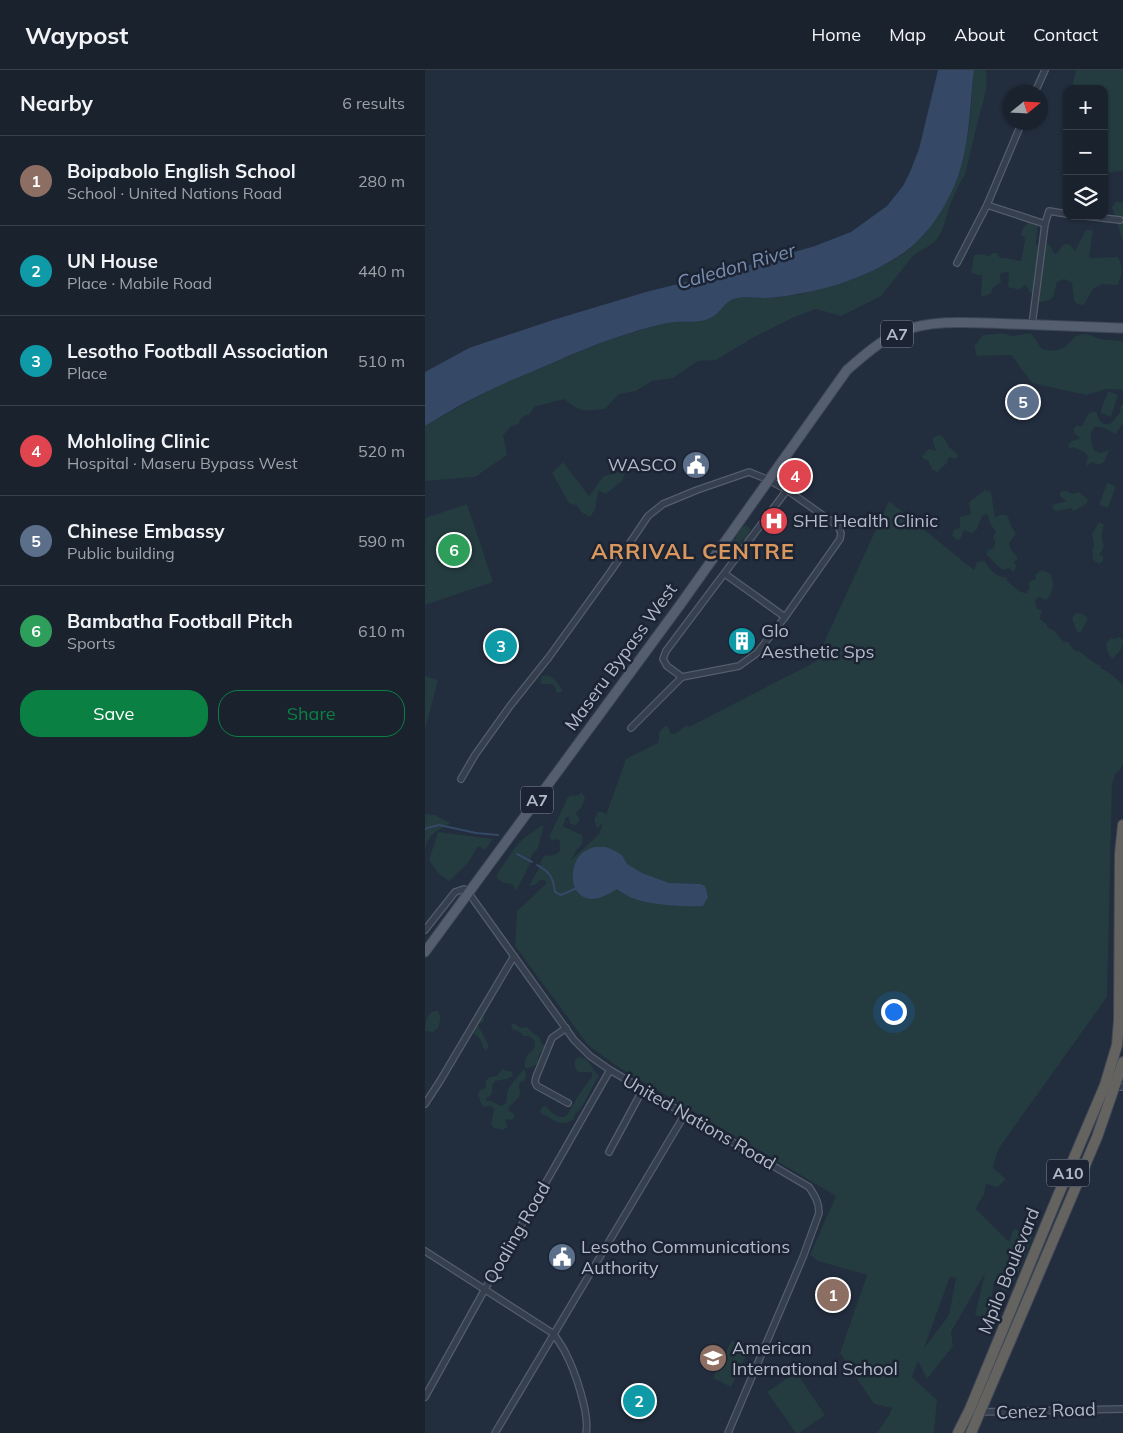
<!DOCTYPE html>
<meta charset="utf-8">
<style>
:root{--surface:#1a222e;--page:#272f3a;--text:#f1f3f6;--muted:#9fa4aa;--line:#383f4a;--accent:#0b8043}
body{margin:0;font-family:Mulish,sans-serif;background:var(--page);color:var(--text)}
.controls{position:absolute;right:15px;top:15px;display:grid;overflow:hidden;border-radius:10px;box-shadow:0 1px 4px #0004}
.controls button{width:45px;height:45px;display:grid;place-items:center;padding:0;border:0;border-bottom:1px solid var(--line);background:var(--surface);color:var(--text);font:25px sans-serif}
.compass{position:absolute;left:578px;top:15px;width:45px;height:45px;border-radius:50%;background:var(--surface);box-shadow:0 1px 4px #0004;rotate:72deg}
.you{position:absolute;left:468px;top:941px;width:18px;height:18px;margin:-12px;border:4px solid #fff;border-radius:50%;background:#1a73e8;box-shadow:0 0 0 8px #1a73e833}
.badge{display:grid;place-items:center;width:32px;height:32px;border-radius:50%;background:var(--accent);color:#fff;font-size:16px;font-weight:700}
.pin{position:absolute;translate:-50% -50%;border:2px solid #fff;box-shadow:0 1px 5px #0006}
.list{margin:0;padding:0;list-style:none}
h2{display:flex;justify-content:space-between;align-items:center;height:65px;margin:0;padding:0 20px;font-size:21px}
h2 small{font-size:16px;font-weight:400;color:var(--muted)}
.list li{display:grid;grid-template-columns:32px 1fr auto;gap:15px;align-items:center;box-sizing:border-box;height:90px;padding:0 20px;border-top:1px solid var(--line)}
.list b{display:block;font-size:19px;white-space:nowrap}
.list p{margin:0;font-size:16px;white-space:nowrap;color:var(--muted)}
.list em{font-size:16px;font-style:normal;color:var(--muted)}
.actions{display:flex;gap:10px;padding:15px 20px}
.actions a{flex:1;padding:11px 0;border:1px solid var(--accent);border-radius:20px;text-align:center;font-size:18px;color:var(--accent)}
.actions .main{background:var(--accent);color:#fff}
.icon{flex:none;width:28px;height:28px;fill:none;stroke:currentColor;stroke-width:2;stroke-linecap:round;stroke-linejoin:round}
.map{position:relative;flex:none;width:698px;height:1363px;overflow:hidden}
header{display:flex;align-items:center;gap:30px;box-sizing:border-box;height:70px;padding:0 25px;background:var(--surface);border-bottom:1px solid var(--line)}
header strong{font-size:24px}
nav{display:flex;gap:28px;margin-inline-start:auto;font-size:18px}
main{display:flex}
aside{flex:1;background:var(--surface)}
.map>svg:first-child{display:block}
.green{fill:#243b3f;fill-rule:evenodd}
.water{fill:#354866}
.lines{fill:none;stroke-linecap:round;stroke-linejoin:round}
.stream{stroke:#354866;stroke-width:2}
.minor-casing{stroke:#545d6c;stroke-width:8}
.primary-casing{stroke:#3f4857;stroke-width:11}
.trunk-casing{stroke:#3f4756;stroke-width:12}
.minor{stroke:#363f4e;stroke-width:5.5}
.primary{stroke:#545e6e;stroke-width:9}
.trunk{stroke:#646360;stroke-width:10}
.labels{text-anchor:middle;stroke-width:5;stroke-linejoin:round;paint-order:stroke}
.shield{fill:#1c2433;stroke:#858d9c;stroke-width:1}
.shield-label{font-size:16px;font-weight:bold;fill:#b2bac9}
.poi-label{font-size:18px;fill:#b2bac9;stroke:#1c2433;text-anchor:start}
.street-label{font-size:18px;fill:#b2bac9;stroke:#1c2433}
.water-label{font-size:19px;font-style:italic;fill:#798fb2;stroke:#1c2433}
.district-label{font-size:22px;font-weight:bold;letter-spacing:1px;fill:#d9975d;stroke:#1c2433}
</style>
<header>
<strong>Waypost</strong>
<nav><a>Home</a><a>Map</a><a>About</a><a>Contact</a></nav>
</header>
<main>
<aside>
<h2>Nearby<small>6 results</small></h2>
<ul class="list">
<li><span class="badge" style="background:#8d6e63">1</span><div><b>Boipabolo English School</b><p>School · United Nations Road</p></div><em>280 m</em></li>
<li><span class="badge" style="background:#0f9aa8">2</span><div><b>UN House</b><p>Place · Mabile Road</p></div><em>440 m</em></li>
<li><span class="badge" style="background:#0f9aa8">3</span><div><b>Lesotho Football Association</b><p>Place</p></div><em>510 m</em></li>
<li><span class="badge" style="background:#e0444e">4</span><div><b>Mohloling Clinic</b><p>Hospital · Maseru Bypass West</p></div><em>520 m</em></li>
<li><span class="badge" style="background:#5c6f8a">5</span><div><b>Chinese Embassy</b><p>Public building</p></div><em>590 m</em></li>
<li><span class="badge" style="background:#2e9e5b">6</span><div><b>Bambatha Football Pitch</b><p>Sports</p></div><em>610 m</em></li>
</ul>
<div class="actions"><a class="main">Save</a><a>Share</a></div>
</aside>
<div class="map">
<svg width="698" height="1363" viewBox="0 0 698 1363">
<rect width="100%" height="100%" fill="#222d3e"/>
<g class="green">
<path d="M549 0H561C564 17 558 31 554 47 549 66 545 85 540 105 534 113 530 123 526 133 520 146 520 163 508 173 502 178 494 181 488 186L456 226 416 246 391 239 367 248 329 267 291 290 273 291 248 308 227 311 211 321 194 324 180 339C159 341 156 343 139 329L109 337 105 344 97 347 93 354 86 357 78 365 82 385 50 407 0 411V356C21 344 41 332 63 321 83 311 104 303 125 294 151 283 178 271 206 263 220 259 235 253 250 252 260 251 270 253 280 250 296 246 297 233 309 229 319 226 329 228 339 228 355 228 373 225 388 221 420 213 465 197 490 174 502 162 511 149 519 135 526 123 533 110 536 97 545 66 546 32 549 0Z"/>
<polygon points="651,0 698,0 698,101 679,103 679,19 648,19 647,17"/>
<polygon points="692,131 698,133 698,172 687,137"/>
<path d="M605 149 613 151 611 175 624 174 627 178 628 182 631 184 639 174 645 175 650 181 661 160H668L664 188 693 187C698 197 698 205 692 215L677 214 668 219 659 235 652 234 649 231 647 213 639 209 632 212C628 227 631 230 614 232L604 221 601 215 594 220 583 217 584 203 580 202 575 204 576 212 568 218 566 224 556 227 557 206 546 203 549 185 558 184 564 186 567 183H572L575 188H580L596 191 600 170 599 167 596 165 597 160Z"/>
<path d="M578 263 586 266 606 263 617 279C647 286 641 264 660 264 665 264 670 268 675 269 682 270 689 270 695 271L698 272V320L682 319 661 325 607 313 586 285 552 286 549 276 558 265Z"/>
<polygon points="683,321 693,325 686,347 675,343"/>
<path d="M696 335H698V353L691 364C686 362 681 358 676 357 661 354 666 374 670 381L676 383 684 380 679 392 673 395 667 392 662 396 661 393 663 387 659 382 648 377 645 379 643 376 646 371 651 370 655 368 649 363V358L651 356H657C661 350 662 339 672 342 672 348 678 358 686 353 689 351 691 346 695 343Z"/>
<path d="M514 365C519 367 522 371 523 376L531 383 533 387 529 389 526 387 523 388 522 393 512 402 507 399 503 390 499 389 497 386 504 379 511 381 507 369 509 367Z"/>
<polygon points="138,392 164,426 179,406 201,400 197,411 181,424 173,421 170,440 165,447 156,442 153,436 144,433 127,403"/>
<polygon points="682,413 691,416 683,438 674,435"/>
<path d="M560 420 566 422 570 447 578 444 583 446 585 454 591 464 584 473C586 483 589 481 593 489L589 492 592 497 588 502 584 498 579 500C571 496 568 490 561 484L563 480 569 478 570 471 568 467 571 462 566 455 562 444 557 446 552 459 547 463 539 460 536 468 532 470 527 465 529 460 535 458V447L546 444 544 432Z"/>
<polygon points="637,421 642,421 647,424 655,422 657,425 663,429 662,433 653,439 648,441 646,438 634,441 628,440 627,435 642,431 637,428 634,424"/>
<path d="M464 431 549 500 552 492 560 491C565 501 571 506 582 508V511L596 522 601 523 605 518 603 513 606 511 611 509V504L617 500 626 504C629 514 629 525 620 530L614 527 612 528 610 531 612 539 617 540 615 549 621 554 623 558 628 560 639 572H643L649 580 654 581 671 594 675 595 676 598 686 604 698 615V694L694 701 691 702 687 715 682 927 574 1078 568 1096V1098L581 1109 573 1117 561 1114 559 1125 555 1130 551 1139 584 1172 589 1158 595 1162 608 1146 606 1172 589 1212 580 1222 569 1212 563 1249 550 1245 560 1203 526 1262 528 1276 502 1309 493 1291 487 1307 512 1330 509 1363H452L464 1345 467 1338 449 1334 415 1283 442 1205 393 1191 385 1185 411 1126 190 995 163 975 90 876 92 841 122 813 119 810H115L110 815 104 816C107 810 110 805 113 800 117 794 114 789 121 785 127 787 131 784 135 781V771L130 769 127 771 124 767 143 727 146 725C149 727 154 725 157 722L160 728 156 738 152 741 151 744 155 749 152 754 150 755 145 754 144 747H141L138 756 139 757 157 765 158 773 151 781 146 790 174 764 178 753 172 758 169 749 173 742H178L181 745 201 689 233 673 234 669V662L240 656H243L246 664H249L262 655 264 657 390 592ZM525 1207 531 1208 524 1245 499 1278Z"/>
<polygon points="42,434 68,512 0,535 0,448"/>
<path d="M674 452 679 454C678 458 677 463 677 467 678 474 681 477 675 483V486L678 485V491L674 494 668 490 667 481 669 476 667 464Z"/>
<path d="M321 455 326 459 321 468 316 471C315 480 314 489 302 487L300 484V474L311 468C311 460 315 458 321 455Z"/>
<polygon points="653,543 658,544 662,547 662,551 656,562 652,562 647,549 649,544"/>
<path d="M694 567 698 570C698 578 694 584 687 589L682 581 681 573 686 568 690 569Z"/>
<polygon points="0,606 13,610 0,660"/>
<path d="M117 606C120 606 122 605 125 606 127 606 135 616 137 619V622L134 623 131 622 130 617 127 614H116L115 610Z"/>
<path d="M0 744 10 745 25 753C11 763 3 762 0 781Z"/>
<path d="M119 755 113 778 106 786 105 794 91 821 87 814 79 813 71 808C74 799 75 800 79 794 87 782 93 771 106 763 111 760 113 757 119 755Z"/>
<polygon points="13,762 68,769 60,780 53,776 43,793 24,811 13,803 4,790"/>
<path d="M9 941H13L15 946V951L13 958 8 962 0 961C0 952 1 945 9 941Z"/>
<polygon points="60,945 58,952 53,955 64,976 61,981 58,977 55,969 49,964 49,956"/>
<path d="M86 953 90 954 96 958 102 957 109 964 113 966 115 968 116 973 120 976 114 985 112 994C109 996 104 999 100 998 98 991 103 983 109 979L110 971 103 966H98L95 962 87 959Z"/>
<path d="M154 987C165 988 167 999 174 1006 167 1015 159 1038 150 1044L149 1049C134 1059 128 1048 116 1044L115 1041 117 1037 121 1036C127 1042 132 1050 141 1046L147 1037 154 1024 167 1007V1002H153C149 996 147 991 154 987Z"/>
<path d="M77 999 87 1002 88 1006 83 1009 70 1011 67 1016V1024L61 1029 62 1031H66L76 1036 81 1033C82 1030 81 1027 82 1024 82 1018 94 1005 99 999L101 1004 100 1011H97L94 1015C94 1017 95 1020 95 1023 95 1030 85 1033 83 1040L89 1044 90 1048 86 1050 81 1049 80 1050 83 1057 77 1060 69 1058 66 1054 69 1039 65 1036 60 1037 57 1036 53 1025 55 1020 61 1018V1010L65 1007 72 1006Z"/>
<polygon points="307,1270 325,1278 306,1317 288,1308"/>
<polygon points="371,1302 400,1345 374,1363 371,1363 342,1322"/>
</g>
<g class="water">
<path d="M513 0H549C545 32 545 66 536 97 528 126 506 163 481 181 455 200 420 214 388 221 372 224 355 228 339 228 329 228 319 226 309 229 297 233 296 246 280 250 270 253 260 251 250 252 236 253 215 260 202 264 176 272 150 283 125 294 99 305 74 315 49 328 32 336 16 347 0 356V302L44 278 128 250 221 222 293 204 390 176 426 162 462 136 478 116 485 102 494 79Z"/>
<path d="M169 777H181L190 781 197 785 202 794 217 803 244 813 275 814 280 816 283 827 278 836C261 837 226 835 210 829 203 827 198 823 192 819 184 824 175 829 166 829 144 827 144 798 155 785 159 781 164 779 169 777Z"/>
</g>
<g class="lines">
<g class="stream">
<polyline points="0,759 2,758 14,755 51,763 73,765"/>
<polyline points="92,784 107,792"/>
<path d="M112 795C125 802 128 807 130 822L136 825 152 818"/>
</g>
<defs>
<g id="minor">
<polyline points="610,22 620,0"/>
<polyline points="562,135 620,154 624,141 642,144"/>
<polyline points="660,146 695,150"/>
<polyline points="532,193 562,135 597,52"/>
<polyline points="607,255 620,154"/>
<polyline points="300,504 360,547"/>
<polyline points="257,607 242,596 238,589 241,581 362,420"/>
<polyline points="36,709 50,685 85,636 124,587 186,501 223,446 238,434 272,420 324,402 344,410 362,420 413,456 416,463 415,469 360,547 332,583 314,596 257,607 206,658"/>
<path d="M0 860 30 822 39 819 43 822 149 970 165 986 185 1000 384 1117C390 1126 394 1132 394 1143L378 1187 303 1363"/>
<polyline points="141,958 127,968 111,1007 110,1012 112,1016 143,1033"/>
<polyline points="687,1017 698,1017"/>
<polyline points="0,1034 15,1011 89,886"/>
<polyline points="184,1082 218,1019"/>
<path d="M0 1181 129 1264C133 1271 138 1277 141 1284 150 1301 165 1345 161 1363"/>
<polyline points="0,1327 60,1219 185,1000"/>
<polyline points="553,1342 698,1339"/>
<polyline points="70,1363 260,1044"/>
</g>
<path id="primary" d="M0 882 255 535 422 300C438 286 455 271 474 262 509 248 551 253 588 254 624 255 661 257 698 258"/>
<g id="trunk">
<polyline points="533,1363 545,1339 632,1128 680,1015 692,975 694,950 695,784 698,755"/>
<polyline points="546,1363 672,1067 698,992"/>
</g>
</defs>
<use href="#minor" class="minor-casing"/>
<use href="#primary" class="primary-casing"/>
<use href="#trunk" class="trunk-casing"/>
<use href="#minor" class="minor"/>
<use href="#primary" class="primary"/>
<use href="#trunk" class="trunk"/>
</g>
<defs>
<symbol id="civic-disc" viewBox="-11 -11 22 22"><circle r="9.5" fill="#5c6f8a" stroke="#1c2433"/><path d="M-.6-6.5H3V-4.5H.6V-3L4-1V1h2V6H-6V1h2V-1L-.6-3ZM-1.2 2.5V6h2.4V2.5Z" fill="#fff"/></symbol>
<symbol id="hospital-disc" viewBox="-11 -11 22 22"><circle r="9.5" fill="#e0444e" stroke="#1c2433"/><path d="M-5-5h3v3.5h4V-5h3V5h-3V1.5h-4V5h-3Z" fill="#fff"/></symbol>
<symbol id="building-disc" viewBox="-11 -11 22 22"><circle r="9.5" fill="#0f9aa8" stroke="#1c2433"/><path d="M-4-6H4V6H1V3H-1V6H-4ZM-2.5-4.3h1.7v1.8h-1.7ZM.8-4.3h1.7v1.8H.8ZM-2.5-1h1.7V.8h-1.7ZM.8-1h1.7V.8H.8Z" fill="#fff"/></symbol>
<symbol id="school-disc" viewBox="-11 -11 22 22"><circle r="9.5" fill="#8d6e63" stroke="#1c2433"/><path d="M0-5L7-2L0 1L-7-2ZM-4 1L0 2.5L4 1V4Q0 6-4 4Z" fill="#fff"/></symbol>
</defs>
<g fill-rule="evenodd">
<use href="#civic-disc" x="255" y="379" width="32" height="32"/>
<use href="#hospital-disc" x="333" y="435" width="32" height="32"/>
<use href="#building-disc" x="301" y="555" width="32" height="32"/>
<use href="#civic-disc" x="121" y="1171" width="32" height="32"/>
<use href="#school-disc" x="272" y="1272" width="32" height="32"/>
</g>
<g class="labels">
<g class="shield">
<rect x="456" y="250.5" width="32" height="27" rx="4"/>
<rect x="96" y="716.5" width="32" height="27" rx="4"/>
<rect x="622" y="1089.5" width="42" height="27" rx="4"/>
</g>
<g class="shield-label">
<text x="472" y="270">A7</text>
<text x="112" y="736">A7</text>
<text x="643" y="1109">A10</text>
</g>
<g class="poi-label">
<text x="252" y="401" text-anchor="end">WASCO</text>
<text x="368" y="457">SHE Health Clinic</text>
<text x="336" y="567">Glo<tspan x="336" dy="21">Aesthetic Sps</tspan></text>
<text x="156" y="1183">Lesotho Communications<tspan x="156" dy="21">Authority</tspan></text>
<text x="307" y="1284">American<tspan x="307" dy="21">International School</tspan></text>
</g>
<g class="street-label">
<text transform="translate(196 587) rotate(-54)" y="6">Maseru Bypass West</text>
<text transform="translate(274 1052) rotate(30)" y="6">United Nations Road</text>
<text transform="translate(92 1163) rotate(-60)" y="6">Qoaling Road</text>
<text transform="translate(584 1201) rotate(-68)" y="6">Mpilo Boulevard</text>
<text transform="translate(621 1341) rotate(-2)" y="6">Cenez Road</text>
</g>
<g class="water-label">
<text transform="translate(311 196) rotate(-16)" y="7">Caledon River</text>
</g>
<g class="district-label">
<text x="268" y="489">ARRIVAL CENTRE</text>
</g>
</g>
</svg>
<div class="controls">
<button>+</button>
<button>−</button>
<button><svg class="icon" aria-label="layers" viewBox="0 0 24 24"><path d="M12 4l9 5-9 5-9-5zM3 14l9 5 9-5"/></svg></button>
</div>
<svg class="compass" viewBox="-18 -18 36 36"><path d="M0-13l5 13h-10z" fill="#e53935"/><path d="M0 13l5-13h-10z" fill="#9fa4aa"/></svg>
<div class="you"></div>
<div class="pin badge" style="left:408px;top:1225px;background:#8d6e63">1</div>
<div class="pin badge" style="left:214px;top:1331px;background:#0f9aa8">2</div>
<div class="pin badge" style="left:76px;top:576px;background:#0f9aa8">3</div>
<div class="pin badge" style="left:370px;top:406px;background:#e0444e">4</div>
<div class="pin badge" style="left:598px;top:332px;background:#5c6f8a">5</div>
<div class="pin badge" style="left:29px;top:480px;background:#2e9e5b">6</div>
</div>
</main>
